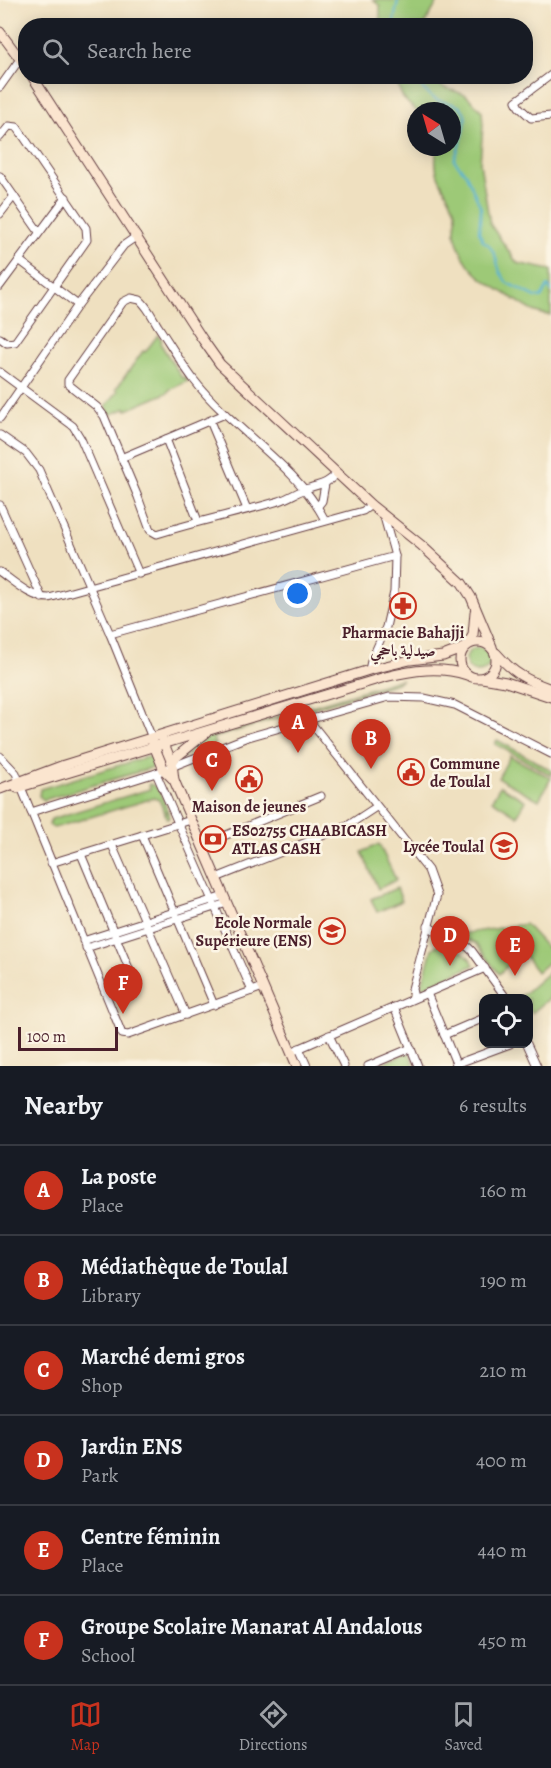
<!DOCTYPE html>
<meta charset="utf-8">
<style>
:root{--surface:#171b24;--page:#20242c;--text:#f1f3f6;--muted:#9ea1a6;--line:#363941;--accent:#c8321e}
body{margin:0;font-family:Alegreya,Amiri,serif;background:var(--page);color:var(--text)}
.controls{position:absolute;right:18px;bottom:18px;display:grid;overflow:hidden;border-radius:12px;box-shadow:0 3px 15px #0003}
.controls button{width:54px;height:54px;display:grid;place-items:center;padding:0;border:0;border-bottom:2px solid var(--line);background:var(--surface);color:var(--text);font:30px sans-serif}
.compass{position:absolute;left:407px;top:102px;width:54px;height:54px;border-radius:50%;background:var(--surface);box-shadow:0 3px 15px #0003;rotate:323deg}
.scale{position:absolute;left:18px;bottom:15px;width:100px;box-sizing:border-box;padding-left:6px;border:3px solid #4a1f2b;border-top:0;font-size:16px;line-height:21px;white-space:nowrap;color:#4a1f2b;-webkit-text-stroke:4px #fcf5e5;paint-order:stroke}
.you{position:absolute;left:298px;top:594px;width:21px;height:21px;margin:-15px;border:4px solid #fff;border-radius:50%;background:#1a73e8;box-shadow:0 0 0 9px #1a73e833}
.badge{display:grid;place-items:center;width:39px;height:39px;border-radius:50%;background:var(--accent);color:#fff;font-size:20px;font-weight:700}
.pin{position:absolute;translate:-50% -50px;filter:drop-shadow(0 2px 3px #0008)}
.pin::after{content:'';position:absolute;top:32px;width:21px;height:18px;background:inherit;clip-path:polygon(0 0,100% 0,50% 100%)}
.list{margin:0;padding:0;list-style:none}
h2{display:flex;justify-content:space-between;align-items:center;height:78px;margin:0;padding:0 24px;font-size:26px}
h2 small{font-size:20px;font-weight:400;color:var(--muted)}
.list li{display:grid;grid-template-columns:39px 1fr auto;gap:18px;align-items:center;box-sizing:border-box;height:90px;padding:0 24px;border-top:2px solid var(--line)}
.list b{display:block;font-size:22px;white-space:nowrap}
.list p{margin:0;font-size:20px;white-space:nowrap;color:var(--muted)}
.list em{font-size:20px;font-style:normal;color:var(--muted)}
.icon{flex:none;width:33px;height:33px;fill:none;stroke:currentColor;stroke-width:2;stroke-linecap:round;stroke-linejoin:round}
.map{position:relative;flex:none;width:551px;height:1066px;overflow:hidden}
.search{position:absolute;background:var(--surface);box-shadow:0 3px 15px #0003;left:18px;right:18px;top:18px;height:66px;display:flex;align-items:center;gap:15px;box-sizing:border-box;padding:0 21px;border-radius:24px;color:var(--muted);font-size:22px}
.sheet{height:618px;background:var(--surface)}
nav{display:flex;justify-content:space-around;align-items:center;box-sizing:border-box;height:84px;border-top:2px solid var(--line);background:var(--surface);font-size:16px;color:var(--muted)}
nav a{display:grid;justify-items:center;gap:3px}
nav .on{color:var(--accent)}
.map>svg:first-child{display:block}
.green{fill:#9dc977;stroke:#747451;stroke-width:1.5}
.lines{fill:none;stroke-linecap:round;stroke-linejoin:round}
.stream{stroke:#57b2d4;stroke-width:2}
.street-casing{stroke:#633c41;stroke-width:9}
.secondary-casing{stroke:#633c41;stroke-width:11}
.street{stroke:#fff;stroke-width:7}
.secondary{stroke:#fbe5cf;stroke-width:9}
.labels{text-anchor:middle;stroke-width:5;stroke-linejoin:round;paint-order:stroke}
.poi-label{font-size:16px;font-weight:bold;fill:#4a1f2b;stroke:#fcf5e5}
</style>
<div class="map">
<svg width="551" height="1066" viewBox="0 0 551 1066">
<rect width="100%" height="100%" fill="#fcf5e5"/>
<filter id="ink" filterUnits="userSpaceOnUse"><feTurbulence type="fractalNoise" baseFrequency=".0167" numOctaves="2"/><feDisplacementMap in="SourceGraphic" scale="12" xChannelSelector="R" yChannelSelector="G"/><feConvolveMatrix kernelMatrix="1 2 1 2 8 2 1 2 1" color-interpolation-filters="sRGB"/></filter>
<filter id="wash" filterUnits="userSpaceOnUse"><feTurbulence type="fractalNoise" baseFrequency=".008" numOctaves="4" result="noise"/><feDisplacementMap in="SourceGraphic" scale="24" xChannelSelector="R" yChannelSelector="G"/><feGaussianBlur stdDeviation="1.35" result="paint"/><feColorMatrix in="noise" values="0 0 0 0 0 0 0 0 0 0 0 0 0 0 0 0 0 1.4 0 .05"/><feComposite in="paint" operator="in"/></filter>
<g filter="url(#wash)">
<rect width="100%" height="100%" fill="#efe0c0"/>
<g class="green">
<polygon points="373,0 439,0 424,25 380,26 380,6"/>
<path d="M394 77H430L443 87 466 95 482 111 483 126 480 163 490 224 517 263 551 270V315C536 315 527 307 514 299 485 282 463 270 455 234 454 226 458 218 455 211 446 184 431 180 437 147H452V111H416L403 98Z"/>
<polygon points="158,335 162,341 160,343 182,378 185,377 188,381 169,390 169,392 127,410 126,408 110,415 106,406 118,391 116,389 143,351 145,352"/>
<circle cx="478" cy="660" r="12"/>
<polygon points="402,679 397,683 213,738 215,744 178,760 204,739 212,736"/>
<polygon points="497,740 551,770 551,775 495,744"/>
<polygon points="510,756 551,778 539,800 498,778"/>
<polygon points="147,757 151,757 155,761 155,764 151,768 44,800 39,796 40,789"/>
<path d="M149 784C162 786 165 806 170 817L167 818 159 800 154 798 54 828 49 825 51 819 150 789Z"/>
<polygon points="500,786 526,801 517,816 492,800"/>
<polygon points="379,844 396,880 378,889 362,852"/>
<polygon points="397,888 402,901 377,912 371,899"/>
<polygon points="525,924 551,952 551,960 537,972 522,952 499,974 475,943 454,935"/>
<path d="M437 945C453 947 467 950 474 965L421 988 432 949Z"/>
<polygon points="549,972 551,974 551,997 532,1013 529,1009 528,999 519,998"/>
<polygon points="409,1052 415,1066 384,1066 383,1063"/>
</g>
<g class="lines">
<g class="stream">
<polyline points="393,26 398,0"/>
<path d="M415 76C420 87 426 94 437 100 446 104 461 102 465 114 468 124 458 150 454 160L466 174 481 208 479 232 483 241 489 245 495 255 500 272 507 283 536 297 541 298 548 286 551 291"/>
</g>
</g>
</g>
<g filter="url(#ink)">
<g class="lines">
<defs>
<g id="street">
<polyline points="551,75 516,101 519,107 531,118 551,116"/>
<polyline points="0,87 20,59"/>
<polyline points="0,137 9,126 17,127 86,228 87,240 15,342 7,343 0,338"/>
<polyline points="0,176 39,232"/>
<polyline points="0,214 14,196"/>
<polyline points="19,260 78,305"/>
<polyline points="0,286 66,197"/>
<polyline points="0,372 73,426 81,439 139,574"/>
<polyline points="0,418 78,305 124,245 137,236"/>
<polyline points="210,421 247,509"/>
<polyline points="0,435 26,453 39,470 110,634 152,738"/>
<polyline points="166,439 198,521"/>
<polyline points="121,458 225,414"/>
<polyline points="0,505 42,598"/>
<polyline points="318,506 322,501 325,484"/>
<path d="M325 520C295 463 233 431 194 380 181 363 170 344 158 326 153 318 148 307 140 300L131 298 123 302 68 380V384L97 407 104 416 138 497 150 530 157 534C197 521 238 513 279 501 289 498 298 491 309 488 324 483 324 485 337 474"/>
<path d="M0 572C14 582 31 598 49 598L363 511 371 505"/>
<polyline points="110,634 395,556"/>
<polyline points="369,670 371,661 386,627 394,592 395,556 384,517"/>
<polyline points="308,719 428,870 437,895 412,989 414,998"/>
<polyline points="0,756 16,773 19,781"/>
<polyline points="156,773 252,991"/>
<polyline points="21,787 122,1034 128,1035 263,987"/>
<polyline points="31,812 156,773 245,738 389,697 424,698 455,705 551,754"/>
<polyline points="142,835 214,1005"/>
<polyline points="112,845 186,1015"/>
<polyline points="202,845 321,796"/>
<polyline points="81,854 133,978"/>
<polyline points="51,863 191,820"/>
<polyline points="216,878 347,826 376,807"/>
<polyline points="428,926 448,939 468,947 472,951 507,999"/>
<polyline points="83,941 224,896"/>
<polyline points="86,948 227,903"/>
<polyline points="427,993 457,1066"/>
<polyline points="394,1007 418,1066"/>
<polyline points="329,1035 344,1066"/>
<polyline points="444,1035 484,1018"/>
<polyline points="527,1044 537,1066"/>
<polyline points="299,1048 307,1066"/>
<polyline points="291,1052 485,968"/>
<polyline points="456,1064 510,1044"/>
<polyline points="368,1066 411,1048"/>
</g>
<g id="secondary">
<polyline points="0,32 26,67"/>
<polyline points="32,76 203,340 220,364 371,505 421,545 462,583 471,597 492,647"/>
<circle cx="478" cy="660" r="18"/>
<polyline points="467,645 473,635 475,612"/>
<path d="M496 653C513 673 526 680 551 689"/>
<polyline points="482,678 506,682 551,697"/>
<polyline points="162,739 172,763 174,780 297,1066"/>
<polyline points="153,743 164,770 174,780"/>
<polyline points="172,763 175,758 206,733"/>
<path d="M17 788 385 677C413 670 440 666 467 675"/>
<polyline points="0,789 64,765 369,670 410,660 443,656 464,648"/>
</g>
</defs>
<use href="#street" class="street-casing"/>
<use href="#secondary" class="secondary-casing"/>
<use href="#street" class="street"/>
<use href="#secondary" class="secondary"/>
</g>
</g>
<defs>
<symbol id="pharmacy-ring" viewBox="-11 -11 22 22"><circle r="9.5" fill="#fcf5e5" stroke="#c8321e" stroke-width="1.5"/><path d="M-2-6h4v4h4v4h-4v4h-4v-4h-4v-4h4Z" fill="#c8321e"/></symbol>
<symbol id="civic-ring" viewBox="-11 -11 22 22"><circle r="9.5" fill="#fcf5e5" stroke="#c8321e" stroke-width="1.5"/><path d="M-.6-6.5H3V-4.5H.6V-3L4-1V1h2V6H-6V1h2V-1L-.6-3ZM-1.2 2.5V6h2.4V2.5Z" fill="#c8321e"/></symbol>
<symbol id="bank-ring" viewBox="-11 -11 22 22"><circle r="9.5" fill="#fcf5e5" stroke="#c8321e" stroke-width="1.5"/><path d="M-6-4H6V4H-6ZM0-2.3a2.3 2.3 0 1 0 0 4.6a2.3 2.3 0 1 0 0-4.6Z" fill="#c8321e"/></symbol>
<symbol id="university-ring" viewBox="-11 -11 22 22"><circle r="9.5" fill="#fcf5e5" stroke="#c8321e" stroke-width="1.5"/><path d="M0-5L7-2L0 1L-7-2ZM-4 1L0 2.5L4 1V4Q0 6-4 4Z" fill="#c8321e"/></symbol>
</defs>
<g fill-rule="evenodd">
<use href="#pharmacy-ring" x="388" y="591" width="30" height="30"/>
<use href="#civic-ring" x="396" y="757" width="30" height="30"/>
<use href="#civic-ring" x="234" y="764" width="30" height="30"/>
<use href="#bank-ring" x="198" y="824" width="30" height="30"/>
<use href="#university-ring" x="489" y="831" width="30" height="30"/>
<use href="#university-ring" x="317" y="916" width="30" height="30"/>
</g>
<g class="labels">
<g class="poi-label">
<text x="403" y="638">Pharmacie Bahajji<tspan x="403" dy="18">صيدلية باحجي</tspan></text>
<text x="430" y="769" text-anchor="start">Commune<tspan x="430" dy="18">de Toulal</tspan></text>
<text x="249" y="812">Maison de jeunes</text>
<text x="232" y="836" text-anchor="start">ES02755 CHAABICASH<tspan x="232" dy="18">ATLAS CASH</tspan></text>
<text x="484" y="852" text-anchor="end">Lycée Toulal</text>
<text x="312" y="928" text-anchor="end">Ecole Normale<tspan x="312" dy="18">Supérieure (ENS)</tspan></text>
</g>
</g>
</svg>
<div class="controls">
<button><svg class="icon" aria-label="locate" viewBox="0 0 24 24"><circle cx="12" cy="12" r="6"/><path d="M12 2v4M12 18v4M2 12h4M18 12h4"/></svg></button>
</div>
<svg class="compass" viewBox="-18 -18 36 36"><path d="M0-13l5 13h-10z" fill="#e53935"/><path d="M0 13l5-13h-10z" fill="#9ea1a6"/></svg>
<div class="scale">100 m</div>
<div class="you"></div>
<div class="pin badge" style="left:298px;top:753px">A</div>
<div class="pin badge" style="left:371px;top:769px">B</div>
<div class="pin badge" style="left:212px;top:791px">C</div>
<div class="pin badge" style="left:450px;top:966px">D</div>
<div class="pin badge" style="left:515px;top:976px">E</div>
<div class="pin badge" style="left:123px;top:1014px">F</div>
<div class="search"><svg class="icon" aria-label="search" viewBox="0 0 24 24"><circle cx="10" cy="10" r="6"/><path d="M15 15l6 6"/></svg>Search here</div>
</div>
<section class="sheet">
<h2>Nearby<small>6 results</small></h2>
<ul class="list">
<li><span class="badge">A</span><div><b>La poste</b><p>Place</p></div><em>160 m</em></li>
<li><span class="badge">B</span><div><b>Médiathèque de Toulal</b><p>Library</p></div><em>190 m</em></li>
<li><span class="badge">C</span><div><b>Marché demi gros</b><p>Shop</p></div><em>210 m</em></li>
<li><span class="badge">D</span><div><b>Jardin ENS</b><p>Park</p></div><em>400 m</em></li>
<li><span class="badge">E</span><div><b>Centre féminin</b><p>Place</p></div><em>440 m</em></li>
<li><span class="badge">F</span><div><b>Groupe Scolaire Manarat Al Andalous</b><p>School</p></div><em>450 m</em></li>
</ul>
</section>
<nav>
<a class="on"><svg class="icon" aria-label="map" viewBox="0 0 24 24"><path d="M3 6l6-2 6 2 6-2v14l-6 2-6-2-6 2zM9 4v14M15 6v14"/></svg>Map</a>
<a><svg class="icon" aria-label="directions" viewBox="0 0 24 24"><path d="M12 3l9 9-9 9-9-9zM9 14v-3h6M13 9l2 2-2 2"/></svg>Directions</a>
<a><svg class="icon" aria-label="saved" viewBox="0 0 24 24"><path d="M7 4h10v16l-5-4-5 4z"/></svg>Saved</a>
</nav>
